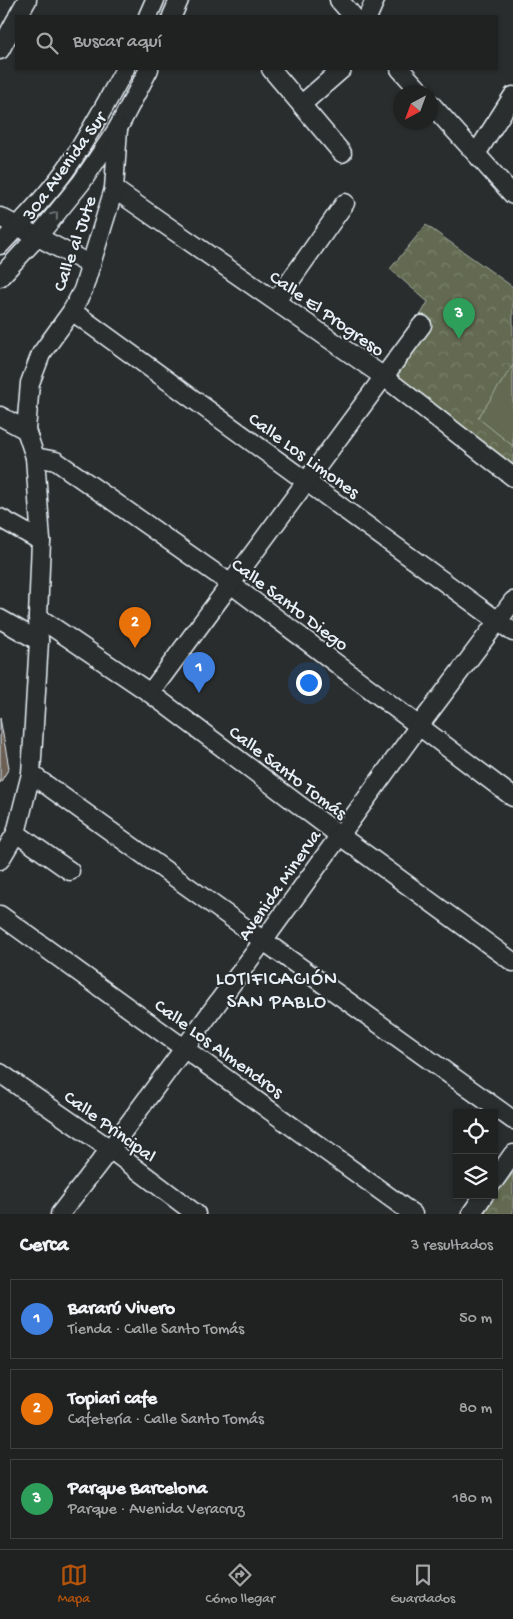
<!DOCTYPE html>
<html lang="es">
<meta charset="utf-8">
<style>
:root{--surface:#202222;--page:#2d2f2f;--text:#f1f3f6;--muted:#a2a4a5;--line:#3d3f40;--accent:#b45309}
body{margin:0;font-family:"Gochi Hand",sans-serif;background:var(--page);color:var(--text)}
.controls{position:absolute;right:15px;bottom:15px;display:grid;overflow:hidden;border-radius:0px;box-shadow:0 1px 4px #0004}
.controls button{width:45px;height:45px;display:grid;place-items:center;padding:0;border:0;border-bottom:1px solid var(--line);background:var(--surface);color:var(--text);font:25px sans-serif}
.compass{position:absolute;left:393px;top:85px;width:45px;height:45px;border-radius:50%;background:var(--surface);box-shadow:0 1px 4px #0004;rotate:221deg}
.you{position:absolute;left:308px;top:682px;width:18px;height:18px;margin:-12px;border:4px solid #fff;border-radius:50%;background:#1a73e8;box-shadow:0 0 0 8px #1a73e833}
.badge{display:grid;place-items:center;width:32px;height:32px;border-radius:50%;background:var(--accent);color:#fff;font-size:16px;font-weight:700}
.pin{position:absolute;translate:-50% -41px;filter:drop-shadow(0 1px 2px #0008)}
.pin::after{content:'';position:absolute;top:26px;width:18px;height:15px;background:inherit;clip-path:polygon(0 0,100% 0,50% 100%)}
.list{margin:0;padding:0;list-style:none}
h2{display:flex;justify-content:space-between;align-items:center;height:65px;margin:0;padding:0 20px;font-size:21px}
h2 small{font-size:16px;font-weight:400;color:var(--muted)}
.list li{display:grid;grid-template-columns:32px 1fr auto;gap:15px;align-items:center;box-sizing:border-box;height:80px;margin:0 10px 10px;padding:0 10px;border:1px solid var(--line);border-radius:0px}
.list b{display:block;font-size:19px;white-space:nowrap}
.list p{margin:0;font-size:16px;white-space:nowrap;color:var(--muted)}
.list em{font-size:16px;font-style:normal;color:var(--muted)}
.icon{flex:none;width:28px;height:28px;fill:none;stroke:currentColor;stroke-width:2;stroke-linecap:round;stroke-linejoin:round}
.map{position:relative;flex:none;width:513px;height:1214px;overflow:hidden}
.search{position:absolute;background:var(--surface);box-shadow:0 1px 4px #0004;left:15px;right:15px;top:15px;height:55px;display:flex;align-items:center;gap:12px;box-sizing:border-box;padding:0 18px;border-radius:0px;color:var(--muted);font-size:19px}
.sheet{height:335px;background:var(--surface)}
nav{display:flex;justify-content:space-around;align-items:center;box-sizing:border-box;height:70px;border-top:1px solid var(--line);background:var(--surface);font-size:14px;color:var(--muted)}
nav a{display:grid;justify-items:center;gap:2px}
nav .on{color:var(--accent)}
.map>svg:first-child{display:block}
.park{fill:url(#park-crowns);stroke:#a6aea4}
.garden{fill:#646b51;stroke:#a6aea4}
.building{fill:#6c5f53;stroke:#e8f1f8}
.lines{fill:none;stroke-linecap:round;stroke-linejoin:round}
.minor-casing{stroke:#e8f1f8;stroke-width:21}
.minor{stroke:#2a2d2e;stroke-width:18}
.oneway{stroke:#6c7275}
.labels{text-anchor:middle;stroke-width:4;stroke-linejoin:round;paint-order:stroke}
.street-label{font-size:19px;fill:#e8f1f8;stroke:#2a2d2e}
.neighbourhood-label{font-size:20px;letter-spacing:1px;fill:#e8f1f8;stroke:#2a2d2e}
</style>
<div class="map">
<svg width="513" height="1214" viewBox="0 0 513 1214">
<defs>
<pattern id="park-crowns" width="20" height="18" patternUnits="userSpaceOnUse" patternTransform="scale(1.25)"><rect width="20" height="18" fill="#646b51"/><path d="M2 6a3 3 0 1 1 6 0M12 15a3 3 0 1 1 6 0" fill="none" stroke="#7a816b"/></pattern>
</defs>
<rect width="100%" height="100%" fill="#2a2d2e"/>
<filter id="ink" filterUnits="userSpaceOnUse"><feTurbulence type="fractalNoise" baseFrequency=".02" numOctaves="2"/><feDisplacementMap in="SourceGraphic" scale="10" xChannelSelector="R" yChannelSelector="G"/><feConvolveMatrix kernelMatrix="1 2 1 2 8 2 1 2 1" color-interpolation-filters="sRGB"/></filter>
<g filter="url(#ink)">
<g class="park">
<polygon points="426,225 513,287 513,477 384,377 428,302 390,269"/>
<polygon points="513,1173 513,1214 480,1214"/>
</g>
<polygon class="garden" points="513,365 513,446 478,418"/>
<polygon class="building" points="0,718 9,768 0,783"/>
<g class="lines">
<defs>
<g id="minor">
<polyline points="339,0 353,16"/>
<polyline points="18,16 27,0"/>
<polyline points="148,16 155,0"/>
<polyline points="172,16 179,0"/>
<polyline points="368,16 375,0"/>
<polyline points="0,50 16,20"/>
<polyline points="271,69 342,153"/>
<polyline points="400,69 421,92"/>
<polyline points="430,103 513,195"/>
<polyline points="302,104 342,69"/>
<polyline points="476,154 513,96"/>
<polyline points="114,189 384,377 513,477"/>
<polyline points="0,217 91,265"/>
<path d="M0 245C22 222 45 198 64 172 87 140 106 103 125 69"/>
<polyline points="0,277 38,236 81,183 118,128 149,69"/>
<polyline points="276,301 345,203"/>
<polyline points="72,311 513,632"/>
<polyline points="0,416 26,430"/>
<polyline points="35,457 56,461 231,584 513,797"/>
<polyline points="0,518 41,541"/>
<polyline points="38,617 150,693 339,835 513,962"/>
<polyline points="0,619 39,641"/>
<polyline points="150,693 422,325"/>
<polyline points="31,774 513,1120"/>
<polyline points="16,833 70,871"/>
<polyline points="0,860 16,833 31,774 39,641 38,617 41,541 35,457 26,430 30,383 41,354 72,311 83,290 114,189 118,128"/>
<polyline points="0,915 413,1214"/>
<polyline points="0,1073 110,1149 196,1214"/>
<polyline points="494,1181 513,1154"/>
<polyline points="60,1214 110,1149 264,940 419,726 513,601"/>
<polyline points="471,1214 484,1195"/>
</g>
</defs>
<use href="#minor" class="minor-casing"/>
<use href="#minor" class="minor"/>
</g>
<defs><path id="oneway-chevron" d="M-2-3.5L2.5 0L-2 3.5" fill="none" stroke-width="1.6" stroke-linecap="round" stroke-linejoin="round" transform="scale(1.25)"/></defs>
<use class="oneway" href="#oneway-chevron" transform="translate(55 215) rotate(-51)"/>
</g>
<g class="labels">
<g class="street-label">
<text transform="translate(63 165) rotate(-54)" y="7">30a Avenida Sur</text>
<text transform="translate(73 243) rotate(-71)" y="7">Calle al Jute</text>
<text transform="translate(328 312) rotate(35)" y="7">Calle El Progreso</text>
<text transform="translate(305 454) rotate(36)" y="7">Calle Los Limones</text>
<text transform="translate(291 603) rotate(37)" y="7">Calle Santo Diego</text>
<text transform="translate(289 771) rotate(37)" y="7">Calle Santo Tomás</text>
<text transform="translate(278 884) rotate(-55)" y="7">Avenida Minerva</text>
<text transform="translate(220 1047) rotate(36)" y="7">Calle Los Almendros</text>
<text transform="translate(111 1125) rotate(36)" y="7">Calle Principal</text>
</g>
<g class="neighbourhood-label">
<text x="277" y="984">LOTIFICACIÓN<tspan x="277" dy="23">SAN PABLO</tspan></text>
</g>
</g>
</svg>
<div class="controls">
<button><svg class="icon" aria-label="locate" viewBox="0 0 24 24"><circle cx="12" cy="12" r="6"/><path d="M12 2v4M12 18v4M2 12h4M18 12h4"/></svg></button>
<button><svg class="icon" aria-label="layers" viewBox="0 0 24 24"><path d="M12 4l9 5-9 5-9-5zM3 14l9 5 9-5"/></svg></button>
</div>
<svg class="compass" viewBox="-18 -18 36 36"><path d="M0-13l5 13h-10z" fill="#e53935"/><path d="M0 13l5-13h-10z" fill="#a2a4a5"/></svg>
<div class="you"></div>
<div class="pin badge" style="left:199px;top:693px;background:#3f7fe0">1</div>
<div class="pin badge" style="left:135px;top:648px;background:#e8710a">2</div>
<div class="pin badge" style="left:459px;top:339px;background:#2e9e5b">3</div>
<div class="search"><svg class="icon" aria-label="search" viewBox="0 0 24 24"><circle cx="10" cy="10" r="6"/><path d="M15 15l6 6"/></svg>Buscar aquí</div>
</div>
<section class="sheet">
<h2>Cerca<small>3 resultados</small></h2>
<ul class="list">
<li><span class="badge" style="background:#3f7fe0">1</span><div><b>Bararú Vivero</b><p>Tienda · Calle Santo Tomás</p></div><em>50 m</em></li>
<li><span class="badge" style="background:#e8710a">2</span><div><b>Topiari cafe</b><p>Cafetería · Calle Santo Tomás</p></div><em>80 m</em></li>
<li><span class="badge" style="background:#2e9e5b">3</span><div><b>Parque Barcelona</b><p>Parque · Avenida Veracruz</p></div><em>180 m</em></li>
</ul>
</section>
<nav>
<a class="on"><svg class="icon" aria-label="map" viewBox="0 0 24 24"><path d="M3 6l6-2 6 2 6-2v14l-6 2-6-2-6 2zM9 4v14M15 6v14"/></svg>Mapa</a>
<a><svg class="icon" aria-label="directions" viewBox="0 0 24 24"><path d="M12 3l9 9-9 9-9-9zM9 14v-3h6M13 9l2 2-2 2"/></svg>Cómo llegar</a>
<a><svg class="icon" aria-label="saved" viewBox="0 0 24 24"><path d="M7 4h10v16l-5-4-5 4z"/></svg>Guardados</a>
</nav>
